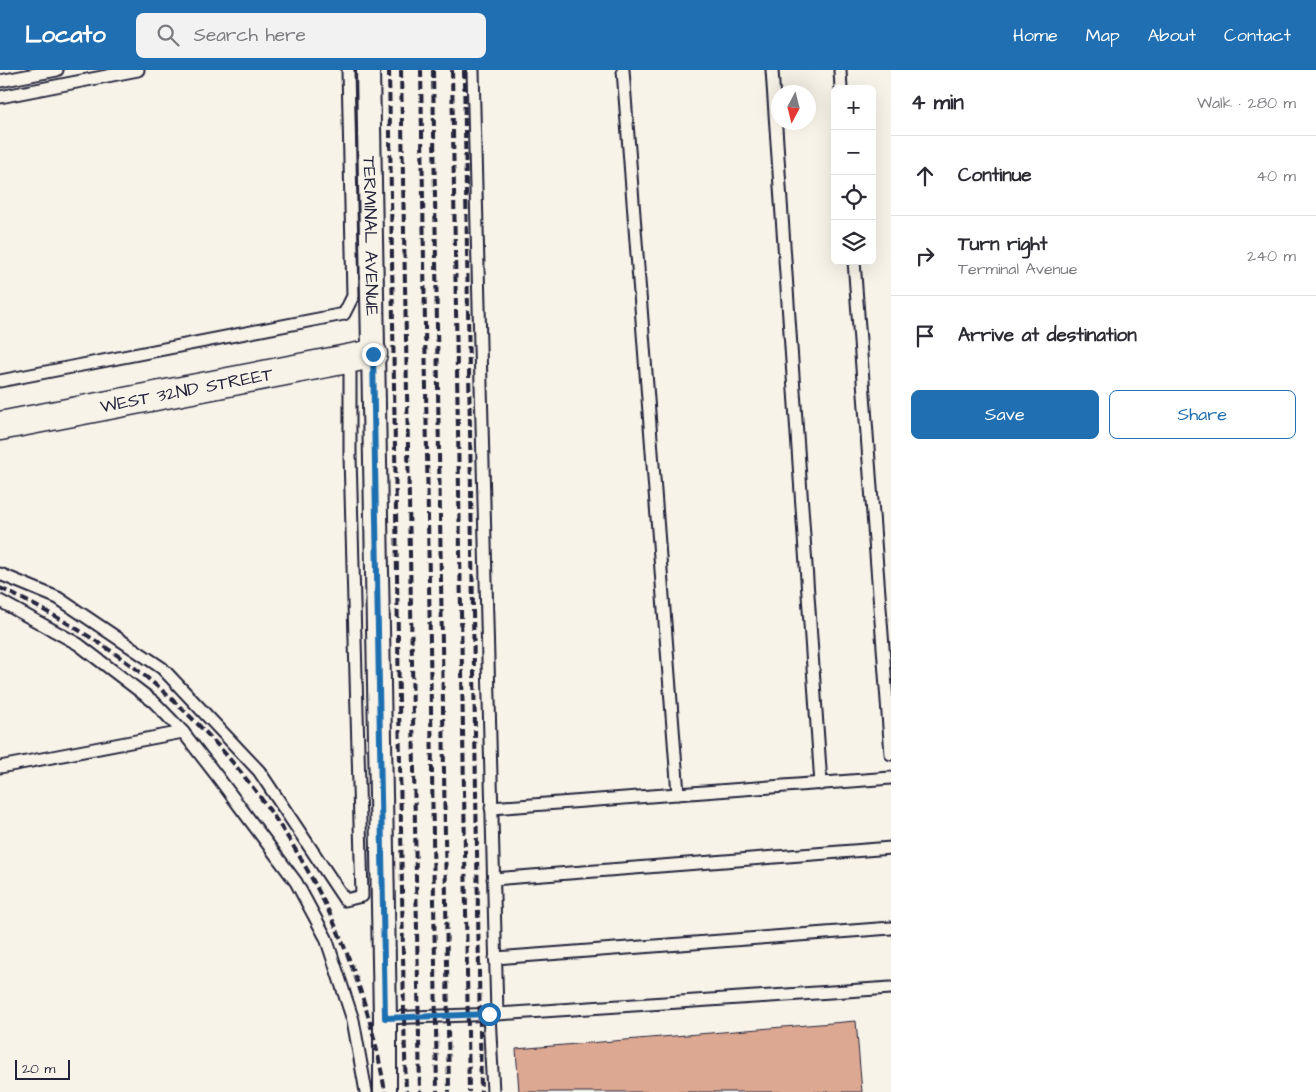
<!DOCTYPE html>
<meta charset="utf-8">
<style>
:root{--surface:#fff;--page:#f2f2f3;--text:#2b2b33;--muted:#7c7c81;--line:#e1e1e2;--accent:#1f6fb2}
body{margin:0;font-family:"Architects Daughter",sans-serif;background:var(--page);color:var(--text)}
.controls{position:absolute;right:15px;top:15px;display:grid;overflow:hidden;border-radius:8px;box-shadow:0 5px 20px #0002}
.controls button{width:45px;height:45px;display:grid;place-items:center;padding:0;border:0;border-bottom:1px solid var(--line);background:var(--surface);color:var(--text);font:25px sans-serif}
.compass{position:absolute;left:771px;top:15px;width:45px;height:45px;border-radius:50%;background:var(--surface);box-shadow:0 5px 20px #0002;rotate:187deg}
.scale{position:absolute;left:15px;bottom:12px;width:55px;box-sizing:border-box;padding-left:5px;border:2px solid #22223b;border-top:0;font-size:14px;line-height:18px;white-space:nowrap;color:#22223b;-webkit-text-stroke:4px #f7f3e8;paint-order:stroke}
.stop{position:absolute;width:15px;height:15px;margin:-11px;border:4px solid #1f6fb2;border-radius:50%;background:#fff}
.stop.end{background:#1f6fb2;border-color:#fff;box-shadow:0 1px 5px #0008}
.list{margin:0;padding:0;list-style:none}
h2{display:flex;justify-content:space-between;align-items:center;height:65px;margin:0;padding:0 20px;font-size:21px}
h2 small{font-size:16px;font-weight:400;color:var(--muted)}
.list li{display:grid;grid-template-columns:32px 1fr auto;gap:15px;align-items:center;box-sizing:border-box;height:80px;padding:0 20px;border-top:1px solid var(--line)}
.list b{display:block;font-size:19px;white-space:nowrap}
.list p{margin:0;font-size:16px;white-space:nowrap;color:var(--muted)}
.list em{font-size:16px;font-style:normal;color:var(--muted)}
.actions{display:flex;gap:10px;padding:15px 20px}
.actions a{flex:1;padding:11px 0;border:1px solid var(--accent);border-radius:8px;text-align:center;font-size:18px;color:var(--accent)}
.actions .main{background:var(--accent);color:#fff}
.icon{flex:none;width:28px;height:28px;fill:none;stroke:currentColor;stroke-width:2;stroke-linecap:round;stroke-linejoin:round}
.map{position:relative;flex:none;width:891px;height:1022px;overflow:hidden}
header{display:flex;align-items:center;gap:30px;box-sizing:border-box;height:70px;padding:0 25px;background:var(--accent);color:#fff}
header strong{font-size:24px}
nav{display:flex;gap:28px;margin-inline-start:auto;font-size:18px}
.search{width:350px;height:45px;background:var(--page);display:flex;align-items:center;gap:12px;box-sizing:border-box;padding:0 18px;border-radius:8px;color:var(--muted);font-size:19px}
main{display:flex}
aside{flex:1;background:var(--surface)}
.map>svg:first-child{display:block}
.building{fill:#dda891;stroke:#22223b}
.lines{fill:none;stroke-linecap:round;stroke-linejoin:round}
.service-casing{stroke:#22223b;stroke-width:15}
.minor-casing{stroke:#22223b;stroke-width:26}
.tertiary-casing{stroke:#22223b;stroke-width:31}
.service{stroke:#f7f3e8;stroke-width:11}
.minor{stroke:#f7f3e8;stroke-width:22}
.tertiary{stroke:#f7f3e8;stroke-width:28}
.rail{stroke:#22223b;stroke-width:4;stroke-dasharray:8 4;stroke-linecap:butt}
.route{stroke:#1f6fb2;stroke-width:6}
.labels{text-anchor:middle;stroke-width:4;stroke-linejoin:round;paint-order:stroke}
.street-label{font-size:18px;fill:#22223b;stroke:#f7f3e8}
</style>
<header>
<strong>Locato</strong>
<div class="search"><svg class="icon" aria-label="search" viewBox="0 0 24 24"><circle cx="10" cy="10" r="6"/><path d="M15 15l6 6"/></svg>Search here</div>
<nav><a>Home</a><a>Map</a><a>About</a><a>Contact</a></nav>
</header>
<main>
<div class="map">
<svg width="891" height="1022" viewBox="0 0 891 1022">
<rect width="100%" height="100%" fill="#f7f3e8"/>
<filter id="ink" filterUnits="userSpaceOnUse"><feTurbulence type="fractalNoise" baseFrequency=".02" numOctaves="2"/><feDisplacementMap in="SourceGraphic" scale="10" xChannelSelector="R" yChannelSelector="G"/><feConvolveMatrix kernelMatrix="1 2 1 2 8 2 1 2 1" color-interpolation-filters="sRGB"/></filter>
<g filter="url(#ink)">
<polygon class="building" points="856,951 862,1022 519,1022 516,979"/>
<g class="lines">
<defs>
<g id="service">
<polyline points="473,0 497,944"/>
<polyline points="623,0 678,724"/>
<polyline points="772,0 821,714"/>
<polyline points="840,0 841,19"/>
<polyline points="0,11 57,0"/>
<polyline points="0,27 138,0"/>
<polyline points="854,191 891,684"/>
<polyline points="0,311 344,244 353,226 348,0"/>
<polyline points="0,504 58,528 162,598 259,701 345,830 362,826 350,386 350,288"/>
<polyline points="0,531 78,574 154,632 183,662 0,697"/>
<polyline points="183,662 217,706 296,812 326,868 353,950 366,1022"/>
<polyline points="491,738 891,708"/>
<polyline points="493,809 891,778"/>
<polyline points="495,888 891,858"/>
<polyline points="489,944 493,1022"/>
<polyline points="385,948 497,944 891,918"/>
</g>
<g id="minor">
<path id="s1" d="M368 0 385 948V1022"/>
</g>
<g id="tertiary">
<path id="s2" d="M0 356 373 284"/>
</g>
</defs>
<use href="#service" class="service-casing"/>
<use href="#minor" class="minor-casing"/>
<use href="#tertiary" class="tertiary-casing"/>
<use href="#service" class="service"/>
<use href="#minor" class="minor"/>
<use href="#tertiary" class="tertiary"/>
<g class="rail">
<polyline points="389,0 404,947 406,1022"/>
<polyline points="401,0 420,1022"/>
<polyline points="421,0 437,1022"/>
<polyline points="433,0 449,1022"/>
<polyline points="452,0 469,1022"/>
<polyline points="464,0 481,1022"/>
<path d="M0 518C51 542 101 571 145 606 272 710 359 860 385 1022"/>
</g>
</g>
</g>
<g class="lines" filter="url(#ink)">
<polyline class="route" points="373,284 385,948 489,944"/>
</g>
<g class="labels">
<g class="street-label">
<text dy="6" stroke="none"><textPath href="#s1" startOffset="166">TERMINAL AVENUE</textPath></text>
<text dy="6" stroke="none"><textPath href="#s2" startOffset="190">WEST 32ND STREET</textPath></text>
</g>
</g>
</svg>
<div class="controls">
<button>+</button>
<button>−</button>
<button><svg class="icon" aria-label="locate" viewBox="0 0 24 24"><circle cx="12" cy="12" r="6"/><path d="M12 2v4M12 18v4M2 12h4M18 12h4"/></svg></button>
<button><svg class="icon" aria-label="layers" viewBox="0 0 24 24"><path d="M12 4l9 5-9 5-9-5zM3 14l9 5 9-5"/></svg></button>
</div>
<svg class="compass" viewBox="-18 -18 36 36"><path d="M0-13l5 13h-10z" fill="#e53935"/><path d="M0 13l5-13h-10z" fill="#7c7c81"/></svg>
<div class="scale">20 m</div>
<div class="stop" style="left:489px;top:944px"></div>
<div class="stop end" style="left:373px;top:284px"></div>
</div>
<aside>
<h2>4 min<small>Walk · 280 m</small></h2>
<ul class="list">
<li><svg class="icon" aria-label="ahead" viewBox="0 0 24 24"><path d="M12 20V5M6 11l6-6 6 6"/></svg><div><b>Continue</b></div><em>40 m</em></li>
<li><svg class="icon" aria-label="right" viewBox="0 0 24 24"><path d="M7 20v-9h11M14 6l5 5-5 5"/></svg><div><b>Turn right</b><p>Terminal Avenue</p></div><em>240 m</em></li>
<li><svg class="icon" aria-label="arrive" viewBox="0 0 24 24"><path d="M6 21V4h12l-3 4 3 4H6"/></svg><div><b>Arrive at destination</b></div></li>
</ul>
<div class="actions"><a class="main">Save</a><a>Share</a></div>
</aside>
</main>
